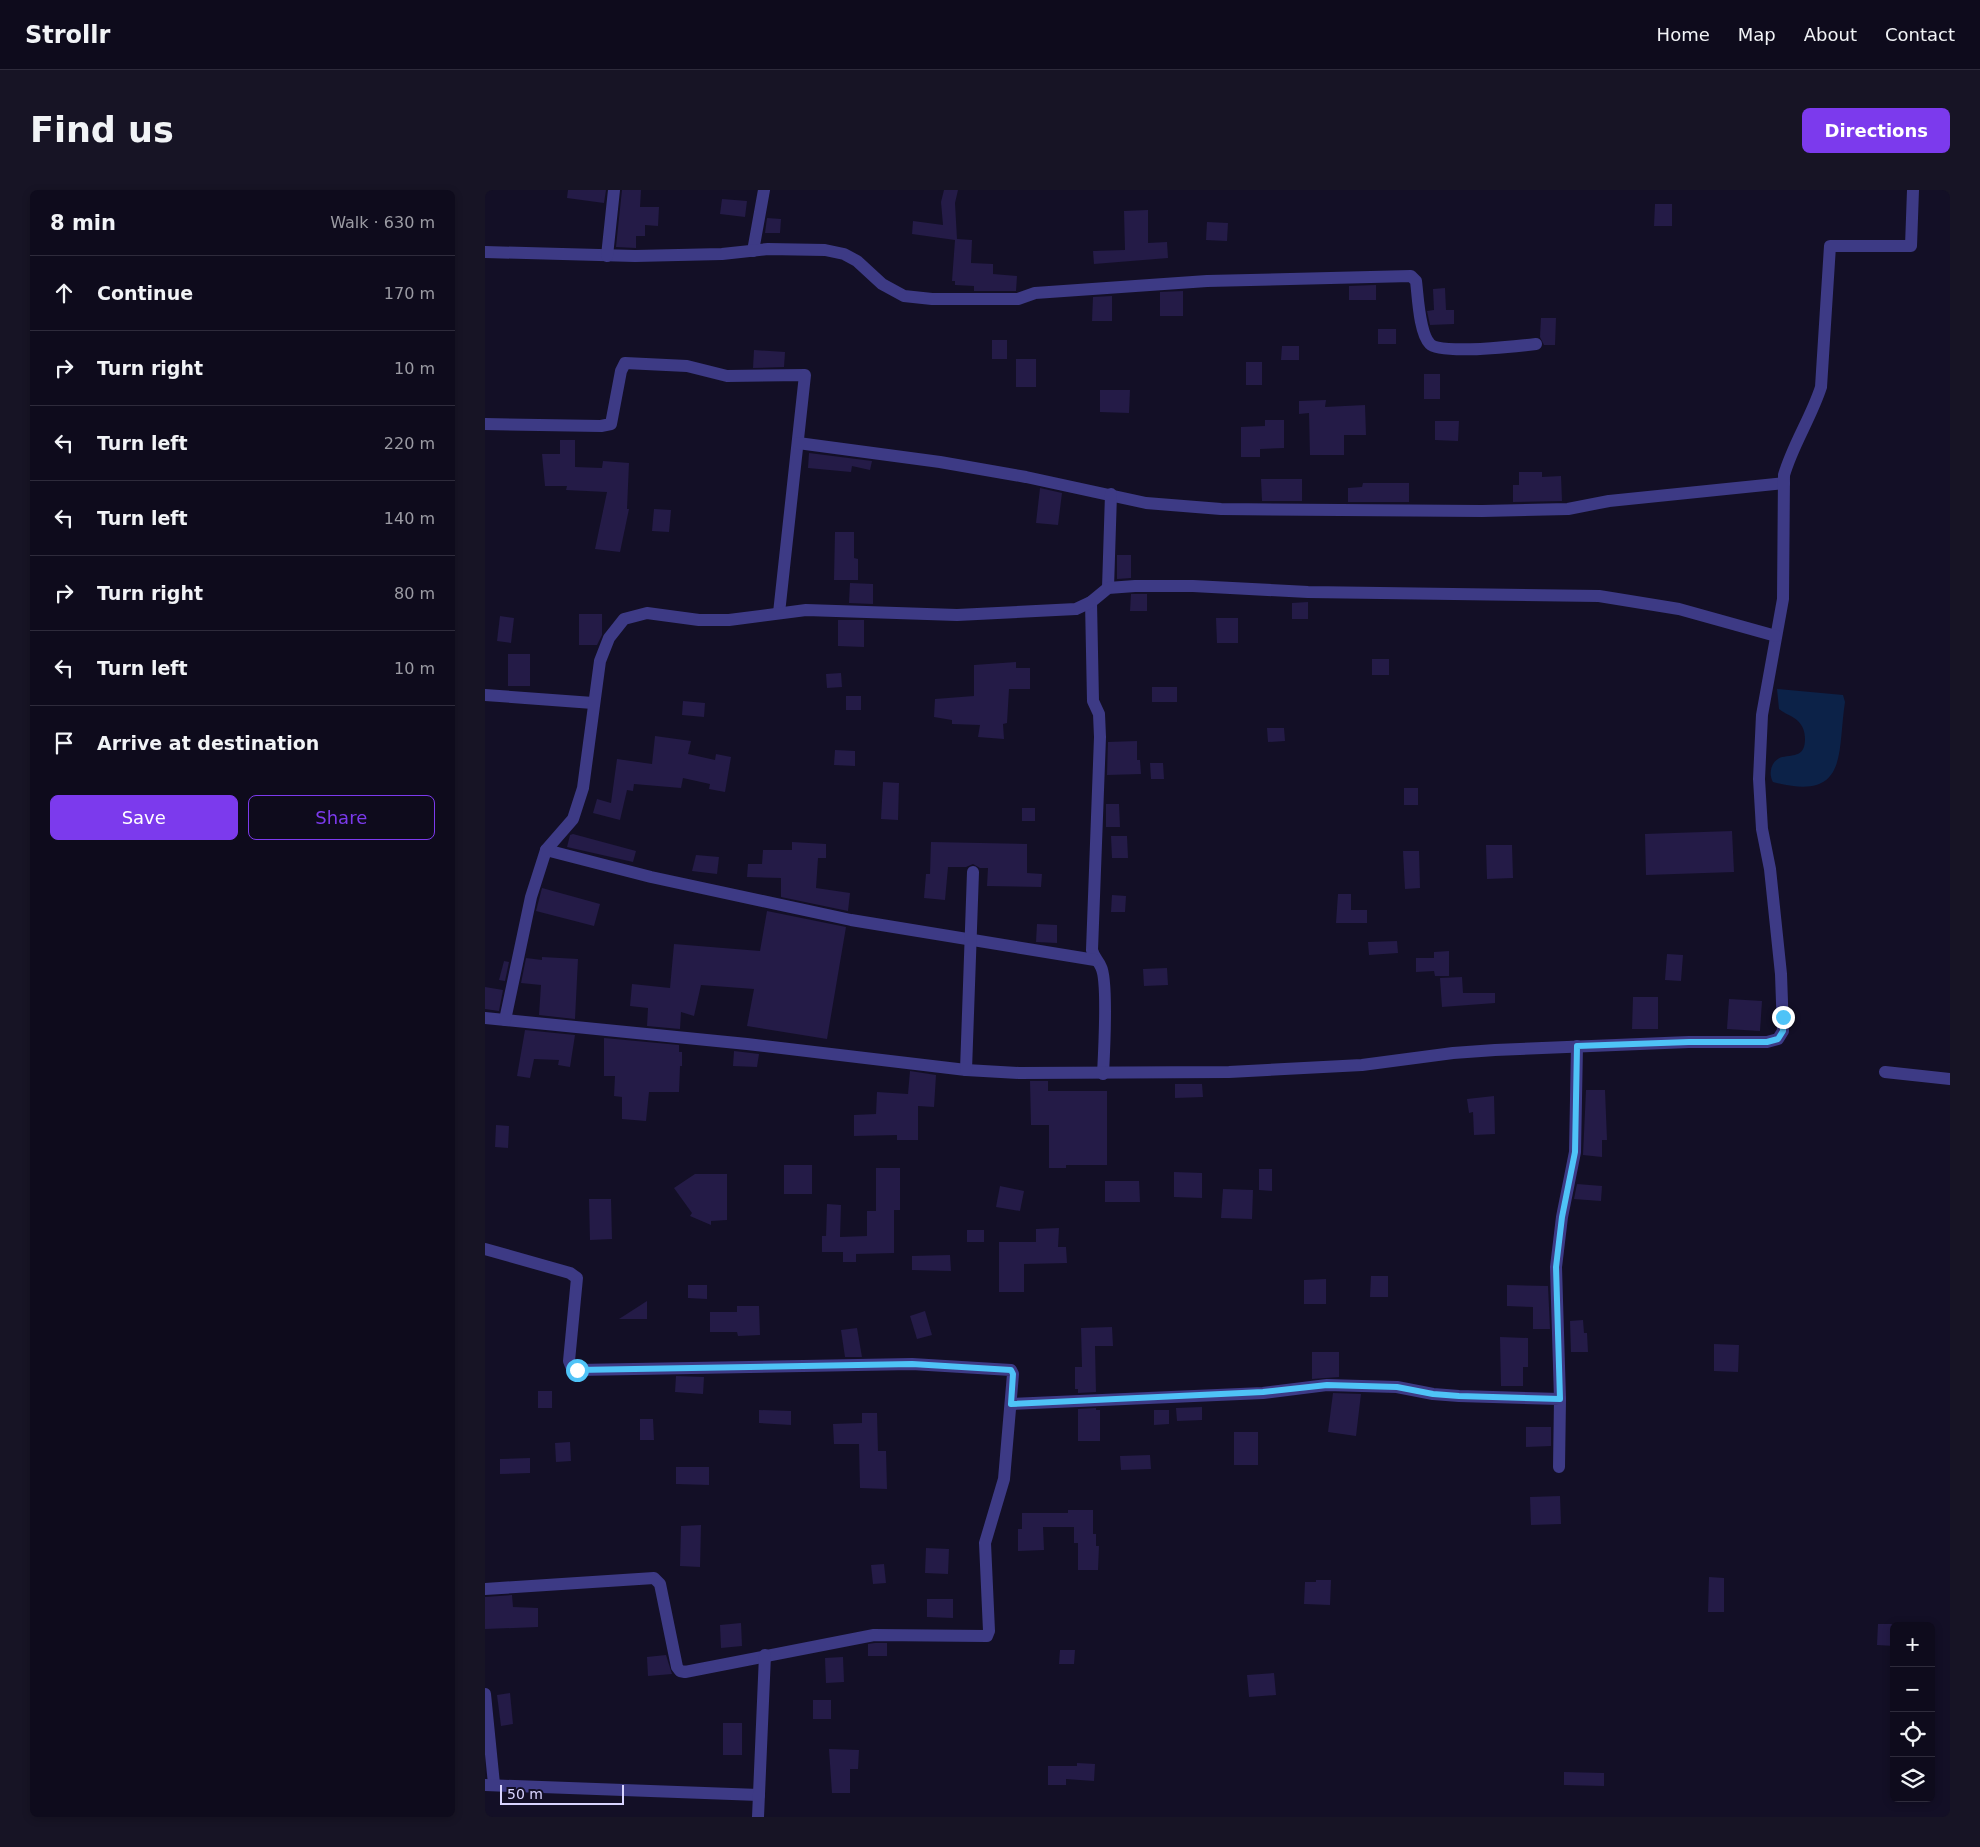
<!DOCTYPE html>
<meta charset="utf-8">
<style>
:root{--surface:#0e0b1c;--page:#171425;--text:#f1f3f6;--muted:#9b9ba3;--line:#2e2b3b;--accent:#7c3aed}
body{margin:0;font-family:"DejaVu Sans",sans-serif;background:var(--page);color:var(--text)}
.controls{position:absolute;right:15px;bottom:15px;display:grid;overflow:hidden;border-radius:8px;box-shadow:0 2px 8px #0003}
.controls button{width:45px;height:45px;display:grid;place-items:center;padding:0;border:0;border-bottom:1px solid var(--line);background:var(--surface);color:var(--text);font:25px sans-serif}
.scale{position:absolute;left:15px;bottom:12px;width:124px;box-sizing:border-box;padding-left:5px;border:2px solid #d9d4ff;border-top:0;font-size:14px;line-height:18px;white-space:nowrap;color:#d9d4ff;-webkit-text-stroke:4px #130f26;paint-order:stroke}
.stop{position:absolute;width:15px;height:15px;margin:-11px;border:4px solid #4fc3f7;border-radius:50%;background:#fff}
.stop.end{background:#4fc3f7;border-color:#fff;box-shadow:0 1px 5px #0008}
.list{margin:0;padding:0;list-style:none}
h2{display:flex;justify-content:space-between;align-items:center;height:65px;margin:0;padding:0 20px;font-size:21px}
h2 small{font-size:16px;font-weight:400;color:var(--muted)}
.list li{display:grid;grid-template-columns:32px 1fr auto;gap:15px;align-items:center;box-sizing:border-box;height:75px;padding:0 20px;border-top:1px solid var(--line)}
.list b{display:block;font-size:19px;white-space:nowrap}
.list em{font-size:16px;font-style:normal;color:var(--muted)}
.actions{display:flex;gap:10px;padding:15px 20px}
.actions a{flex:1;padding:11px 0;border:1px solid var(--accent);border-radius:8px;text-align:center;font-size:18px;color:var(--accent)}
.actions .main{background:var(--accent);color:#fff}
.icon{flex:none;width:28px;height:28px;fill:none;stroke:currentColor;stroke-width:2;stroke-linecap:round;stroke-linejoin:round}
.map{position:relative;flex:none;width:1465px;height:1627px;overflow:hidden;border-radius:8px}
header{display:flex;align-items:center;gap:30px;box-sizing:border-box;height:70px;padding:0 25px;background:var(--surface);border-bottom:1px solid var(--line)}
header strong{font-size:24px}
nav{display:flex;gap:28px;margin-inline-start:auto;font-size:18px}
.intro{display:flex;align-items:center;justify-content:space-between;box-sizing:border-box;height:120px;padding:0 30px}
h1{margin:0;font-size:35px}
.button{padding:12px 22px;border-radius:8px;background:var(--accent);color:#fff;font-size:18px;font-weight:700}
main{display:flex;gap:30px;padding:0 30px}
aside{flex:1;background:var(--surface);border-radius:8px;box-shadow:0 2px 8px #0003}
.map>svg:first-child{display:block}
.water{fill:#0c2248}
.building{fill:#241b47}
.lines{fill:none;stroke-linecap:round;stroke-linejoin:round}
.minor{stroke:#3d3a85;stroke-width:12}
.route{stroke:#4fc3f7;stroke-width:6}
</style>
<header>
<strong>Strollr</strong>
<nav><a>Home</a><a>Map</a><a>About</a><a>Contact</a></nav>
</header>
<div class="intro"><h1>Find us</h1><a class="button">Directions</a></div>
<main>
<aside>
<h2>8 min<small>Walk · 630 m</small></h2>
<ul class="list">
<li><svg class="icon" aria-label="ahead" viewBox="0 0 24 24"><path d="M12 20V5M6 11l6-6 6 6"/></svg><div><b>Continue</b></div><em>170 m</em></li>
<li><svg class="icon" aria-label="right" viewBox="0 0 24 24"><path d="M7 20v-9h11M14 6l5 5-5 5"/></svg><div><b>Turn right</b></div><em>10 m</em></li>
<li><svg class="icon" aria-label="left" viewBox="0 0 24 24"><path d="M17 20v-9H6M10 6l-5 5 5 5"/></svg><div><b>Turn left</b></div><em>220 m</em></li>
<li><svg class="icon" aria-label="left" viewBox="0 0 24 24"><path d="M17 20v-9H6M10 6l-5 5 5 5"/></svg><div><b>Turn left</b></div><em>140 m</em></li>
<li><svg class="icon" aria-label="right" viewBox="0 0 24 24"><path d="M7 20v-9h11M14 6l5 5-5 5"/></svg><div><b>Turn right</b></div><em>80 m</em></li>
<li><svg class="icon" aria-label="left" viewBox="0 0 24 24"><path d="M17 20v-9H6M10 6l-5 5 5 5"/></svg><div><b>Turn left</b></div><em>10 m</em></li>
<li><svg class="icon" aria-label="arrive" viewBox="0 0 24 24"><path d="M6 21V4h12l-3 4 3 4H6"/></svg><div><b>Arrive at destination</b></div></li>
</ul>
<div class="actions"><a class="main">Save</a><a>Share</a></div>
</aside>
<div class="map">
<svg width="1465" height="1627" viewBox="0 0 1465 1627">
<rect width="100%" height="100%" fill="#130f26"/>
<path class="water" d="M1292 499 1358 505 1360 512C1352 564 1364 612 1288 592 1283 584 1286 570 1297 567 1310 565 1320 566 1320 549 1320 542 1318 536 1313 531 1308 526 1300 524 1294 519Z"/>
<g class="building">
<polygon points="83,0 121,0 119,13 82,8"/>
<polygon points="137,0 156,0 155,17 174,17 173,36 160,35 160,46 151,46 151,58 131,57"/>
<polygon points="459,0 473,0 470,13 472,49 487,50 486,73 508,74 508,84 532,86 531,101 489,101 489,96 470,95 470,91 467,91 470,50 427,44 428,31 458,35 456,12"/>
<polygon points="237,9 262,11 260,27 235,24"/>
<polygon points="1170,14 1187,14 1187,36 1169,36"/>
<polygon points="663,20 663,53 682,52 683,68 609,74 608,61 640,60 639,21"/>
<polygon points="282,28 296,29 295,43 280,43"/>
<polygon points="722,32 743,33 742,51 721,50"/>
<polygon points="891,95 891,110 864,110 864,96"/>
<polygon points="960,98 961,120 969,120 969,134 945,135 942,121 949,120 948,99"/>
<polygon points="698,101 698,126 675,126 675,102"/>
<polygon points="627,106 627,131 607,131 608,107"/>
<polygon points="1056,128 1071,128 1070,155 1059,155 1055,147"/>
<rect x="893" y="139" width="18" height="15"/>
<rect x="507" y="150" width="15" height="19"/>
<polygon points="797,156 814,156 814,170 796,170"/>
<polygon points="269,160 300,162 299,177 268,178"/>
<rect x="531" y="169" width="20" height="28"/>
<rect x="761" y="172" width="16" height="23"/>
<rect x="939" y="184" width="16" height="25"/>
<polygon points="615,200 645,200 644,223 615,222"/>
<polygon points="841,210 840,217 880,215 881,245 859,245 859,265 825,265 824,223 814,224 814,211"/>
<polygon points="780,230 799,230 799,258 775,259 775,267 756,267 756,237 780,236"/>
<polygon points="950,231 974,231 973,251 950,250"/>
<polygon points="75,250 90,250 90,277 117,278 118,271 144,273 142,319 144,319 135,362 110,359 122,302 81,300 82,296 60,296 57,264 75,264"/>
<polygon points="324,263 387,271 385,280 367,276 366,282 323,278"/>
<polygon points="1034,282 1057,282 1057,287 1076,286 1077,311 1028,312 1028,295 1034,295"/>
<polygon points="776,289 817,289 817,311 777,311"/>
<polygon points="878,293 924,293 924,312 863,312 863,298 877,297"/>
<polygon points="555,298 577,303 573,335 551,333"/>
<polygon points="169,319 186,320 184,342 167,341"/>
<polygon points="350,342 369,342 369,368 373,369 373,390 349,390"/>
<polygon points="632,365 646,365 646,388 632,389"/>
<polygon points="365,393 388,394 388,414 364,413"/>
<polygon points="646,404 662,404 662,421 645,421"/>
<polygon points="823,412 823,429 807,429 807,413"/>
<polygon points="94,424 117,424 117,445 112,455 94,455"/>
<polygon points="15,426 29,428 26,453 12,451"/>
<polygon points="731,428 753,428 753,453 732,453"/>
<polygon points="353,430 379,430 379,457 353,456"/>
<rect x="23" y="464" width="22" height="32"/>
<rect x="887" y="469" width="17" height="16"/>
<polygon points="531,472 531,478 545,478 545,499 524,499 522,533 518,534 519,549 493,547 495,535 467,534 467,530 449,527 450,509 489,506 489,475"/>
<polygon points="356,483 357,497 342,498 341,484"/>
<rect x="667" y="497" width="25" height="15"/>
<rect x="361" y="506" width="15" height="14"/>
<polygon points="198,511 220,513 219,527 197,525"/>
<polygon points="782,538 799,538 800,551 783,552"/>
<polygon points="170,546 206,551 203,564 230,570 231,564 246,567 240,602 224,599 225,594 198,588 196,598 149,594 148,601 142,600 135,630 108,623 112,609 126,613 132,569 167,574"/>
<polygon points="652,551 652,570 655,570 656,584 622,585 623,552"/>
<polygon points="350,560 370,561 370,576 349,575"/>
<polygon points="665,573 678,573 679,589 666,589"/>
<polygon points="398,592 414,593 413,630 396,629"/>
<rect x="919" y="598" width="14" height="17"/>
<polygon points="621,614 634,614 635,637 621,637"/>
<rect x="537" y="618" width="13" height="13"/>
<polygon points="1247,641 1249,682 1161,685 1160,644"/>
<polygon points="88,644 151,661 148,672 82,657 85,645"/>
<polygon points="626,646 642,646 643,668 627,668"/>
<polygon points="307,652 341,654 341,668 333,668 331,698 365,703 363,721 296,707 296,688 262,687 263,674 277,674 278,660 307,660"/>
<polygon points="446,652 542,654 542,683 557,684 556,697 502,696 503,678 495,678 488,674 481,677 463,677 460,710 439,708 441,684 445,684"/>
<polygon points="1001,655 1027,655 1028,688 1002,689"/>
<polygon points="918,661 934,661 935,698 920,699"/>
<polygon points="211,665 234,667 232,684 207,681"/>
<polygon points="57,698 115,714 109,736 51,721"/>
<polygon points="853,704 866,704 866,720 882,720 882,733 851,733"/>
<polygon points="627,705 641,706 640,722 626,722"/>
<polygon points="282,721 361,737 342,849 262,836 269,799 216,795 209,826 196,822 195,839 162,836 163,818 145,816 147,794 185,798 189,754 275,761"/>
<polygon points="552,734 572,735 572,753 551,752"/>
<polygon points="912,751 913,763 884,765 883,752"/>
<polygon points="964,761 964,786 950,786 949,781 931,782 931,768 949,768 949,762"/>
<polygon points="1182,764 1198,765 1196,791 1180,790"/>
<polygon points="57,767 93,769 90,829 54,825 56,795 36,793 41,768 57,770"/>
<polygon points="19,771 24,772 20,791 14,790"/>
<polygon points="682,778 683,795 659,796 658,779"/>
<polygon points="977,787 978,803 1010,803 1010,813 957,817 955,788"/>
<polygon points="0,797 18,800 14,821 0,819"/>
<polygon points="1148,807 1173,807 1173,839 1147,839"/>
<polygon points="1244,809 1277,811 1275,841 1242,839"/>
<polygon points="40,840 90,845 85,877 73,875 74,870 49,869 45,888 32,886"/>
<polygon points="119,848 194,855 194,862 197,862 197,876 195,876 194,902 164,902 161,931 137,929 137,907 129,906 130,886 119,886"/>
<polygon points="249,861 274,864 272,877 248,876"/>
<polygon points="425,881 451,885 449,917 433,916 433,950 412,950 412,945 369,946 369,925 391,924 392,902 423,904"/>
<polygon points="545,891 563,891 563,901 622,901 622,975 581,975 581,978 564,978 564,935 546,935"/>
<polygon points="690,894 717,894 718,907 690,908"/>
<polygon points="1101,900 1120,900 1122,950 1117,950 1117,967 1098,965"/>
<polygon points="1009,906 1010,944 989,945 988,922 984,923 982,909"/>
<polygon points="11,935 24,936 23,958 10,957"/>
<rect x="299" y="975" width="28" height="29"/>
<polygon points="391,978 415,978 415,1020 409,1020 409,1063 371,1064 371,1072 358,1072 358,1062 337,1062 337,1046 341,1046 342,1014 356,1015 355,1047 382,1046 382,1021 391,1021"/>
<polygon points="774,979 787,979 787,1001 774,1000"/>
<polygon points="689,982 717,983 717,1008 689,1007"/>
<polygon points="210,984 242,984 242,1030 226,1031 226,1035 205,1026 207,1023 189,998"/>
<polygon points="620,991 654,991 655,1012 620,1012"/>
<polygon points="1092,994 1117,996 1116,1011 1089,1009"/>
<polygon points="515,996 539,1001 535,1021 511,1017"/>
<polygon points="738,999 768,1000 767,1029 736,1028"/>
<polygon points="104,1009 126,1009 127,1049 105,1050"/>
<polygon points="574,1038 573,1057 581,1057 582,1073 539,1074 539,1102 514,1102 514,1052 551,1052 551,1039"/>
<rect x="482" y="1040" width="17" height="12"/>
<polygon points="465,1065 466,1081 427,1080 427,1066"/>
<polygon points="886,1086 903,1086 903,1107 885,1107"/>
<polygon points="841,1089 841,1114 819,1114 819,1090"/>
<polygon points="203,1095 222,1095 222,1109 203,1108"/>
<polygon points="1022,1095 1063,1096 1065,1139 1048,1139 1048,1117 1022,1116"/>
<polygon points="162,1111 162,1129 134,1129"/>
<polygon points="252,1116 274,1116 275,1145 253,1146 252,1142 225,1142 225,1122 252,1122"/>
<polygon points="440,1121 447,1145 432,1149 425,1126"/>
<polygon points="1098,1130 1099,1143 1102,1143 1103,1162 1086,1162 1085,1131"/>
<polygon points="627,1137 628,1156 610,1156 611,1202 593,1203 593,1199 590,1199 590,1177 597,1177 596,1138"/>
<polygon points="372,1138 377,1167 360,1167 356,1140"/>
<polygon points="1015,1147 1043,1148 1043,1177 1038,1177 1038,1196 1016,1196"/>
<polygon points="1229,1154 1254,1155 1253,1182 1229,1181"/>
<polygon points="827,1162 854,1162 854,1187 827,1189"/>
<polygon points="191,1186 219,1187 218,1204 190,1202"/>
<rect x="53" y="1201" width="14" height="17"/>
<polygon points="848,1203 876,1204 871,1246 843,1242"/>
<polygon points="717,1217 717,1230 692,1231 691,1218"/>
<polygon points="611,1218 611,1220 615,1220 615,1251 593,1251 593,1219"/>
<polygon points="274,1220 306,1221 306,1235 274,1233"/>
<polygon points="669,1220 684,1220 684,1234 669,1235"/>
<polygon points="377,1223 392,1223 393,1261 401,1261 402,1299 375,1298 374,1254 349,1254 348,1234 377,1233"/>
<polygon points="155,1229 168,1229 169,1250 155,1250"/>
<polygon points="1041,1237 1066,1237 1066,1256 1041,1257"/>
<rect x="749" y="1242" width="24" height="33"/>
<polygon points="85,1252 86,1271 71,1272 70,1253"/>
<polygon points="665,1265 666,1279 636,1280 635,1266"/>
<polygon points="45,1268 45,1283 15,1284 15,1269"/>
<polygon points="191,1277 224,1277 224,1295 191,1294"/>
<polygon points="1075,1306 1076,1334 1046,1335 1045,1307"/>
<polygon points="583,1320 608,1320 608,1344 611,1344 611,1356 614,1356 613,1380 593,1380 593,1353 589,1353 589,1337 558,1337 559,1360 533,1361 533,1339 537,1339 537,1323 583,1323"/>
<polygon points="216,1335 215,1377 195,1376 196,1336"/>
<polygon points="441,1358 464,1359 463,1384 440,1383"/>
<polygon points="399,1374 401,1393 388,1394 386,1375"/>
<polygon points="1224,1387 1239,1388 1239,1422 1223,1422"/>
<polygon points="831,1390 846,1390 845,1415 819,1414 820,1392 831,1392"/>
<polygon points="27,1405 28,1417 53,1418 53,1437 0,1439 0,1407"/>
<polygon points="442,1409 468,1409 468,1428 442,1427"/>
<polygon points="256,1433 257,1456 236,1458 235,1435"/>
<polygon points="1393,1434 1409,1434 1409,1456 1392,1455"/>
<polygon points="390,1453 402,1453 402,1466 383,1466 383,1454"/>
<polygon points="575,1460 590,1460 589,1474 574,1474"/>
<polygon points="181,1465 187,1484 163,1486 162,1467"/>
<polygon points="358,1467 359,1492 341,1493 340,1468"/>
<polygon points="789,1483 791,1505 764,1507 762,1485"/>
<polygon points="25,1503 28,1534 16,1536 12,1505"/>
<rect x="328" y="1510" width="18" height="19"/>
<rect x="238" y="1533" width="19" height="32"/>
<polygon points="344,1559 374,1560 373,1579 365,1579 365,1603 347,1603"/>
<polygon points="592,1573 610,1574 609,1591 581,1589 581,1595 563,1595 563,1576 592,1576"/>
<polygon points="1079,1582 1119,1583 1119,1596 1079,1595"/>
</g>
<g class="lines">
<g class="minor">
<polyline points="268,61 279,0"/>
<path d="M0 62 150 66 237 64 283 59 340 60 359 64 372 71 397 94 419 106 447 109H533L550 103 722 91 926 86 931 91C933 106 934 143 945 154 955 165 1034 156 1051 154"/>
<polyline points="122,66 129,0"/>
<polyline points="0,234 116,236 126,234 136,181 140,173 202,176 242,186 320,185 294,423"/>
<polyline points="313,253 455,272 541,287 661,313 736,319 997,321 1083,319 1124,311 1299,293"/>
<polyline points="623,398 626,304"/>
<path d="M606 412 608 511 614 524 615 547 607 760C609 768 613 770 616 777 623 790 619 865 618 884"/>
<polyline points="0,505 108,513"/>
<polyline points="61,660 166,687 366,730 610,770"/>
<path d="M0 828 262 854 481 880 534 883 744 882 877 875 968 863 1010 860 1204 852H1282L1293 849 1298 841 1296 784 1285 679 1277 639 1274 589 1277 525 1298 409 1299 285C1308 254 1326 228 1336 197L1345 56H1426L1428 0"/>
<polyline points="20,830 46,707 61,660 88,629 98,598 115,471 124,448 139,429 162,423 214,430 244,430 321,420 472,425 591,419 606,412 623,398 650,396 708,396 823,402 1114,406 1194,419 1291,446"/>
<polyline points="481,880 488,682"/>
<polyline points="1400,882 1465,889"/>
<polyline points="0,1059 85,1083 92,1088 84,1171 86,1176 92,1180 427,1174 526,1180 528,1184 519,1289 500,1353 504,1441 502,1446 389,1445 200,1482 195,1481 192,1477 175,1394 169,1388 0,1399"/>
<polyline points="1075,1209 1071,1077 1077,1027 1090,962 1092,856"/>
<polyline points="526,1214 778,1203 842,1195 912,1197 948,1204 974,1206 1075,1209 1074,1277"/>
<polyline points="0,1504 9,1594"/>
<polyline points="0,1595 274,1605"/>
<polyline points="273,1627 280,1465"/>
</g>
</g>
<g class="lines">
<polyline class="route" points="92,1180 427,1174 526,1180 528,1184 526,1214 778,1202 842,1195 912,1197 948,1204 974,1206 1075,1209 1071,1077 1077,1027 1090,962 1092,856 1204,852 1282,852 1293,849 1298,841 1298,827"/>
</g>
</svg>
<div class="controls">
<button>+</button>
<button>−</button>
<button><svg class="icon" aria-label="locate" viewBox="0 0 24 24"><circle cx="12" cy="12" r="6"/><path d="M12 2v4M12 18v4M2 12h4M18 12h4"/></svg></button>
<button><svg class="icon" aria-label="layers" viewBox="0 0 24 24"><path d="M12 4l9 5-9 5-9-5zM3 14l9 5 9-5"/></svg></button>
</div>
<div class="scale">50 m</div>
<div class="stop" style="left:92px;top:1180px"></div>
<div class="stop end" style="left:1298px;top:827px"></div>
</div>
</main>
